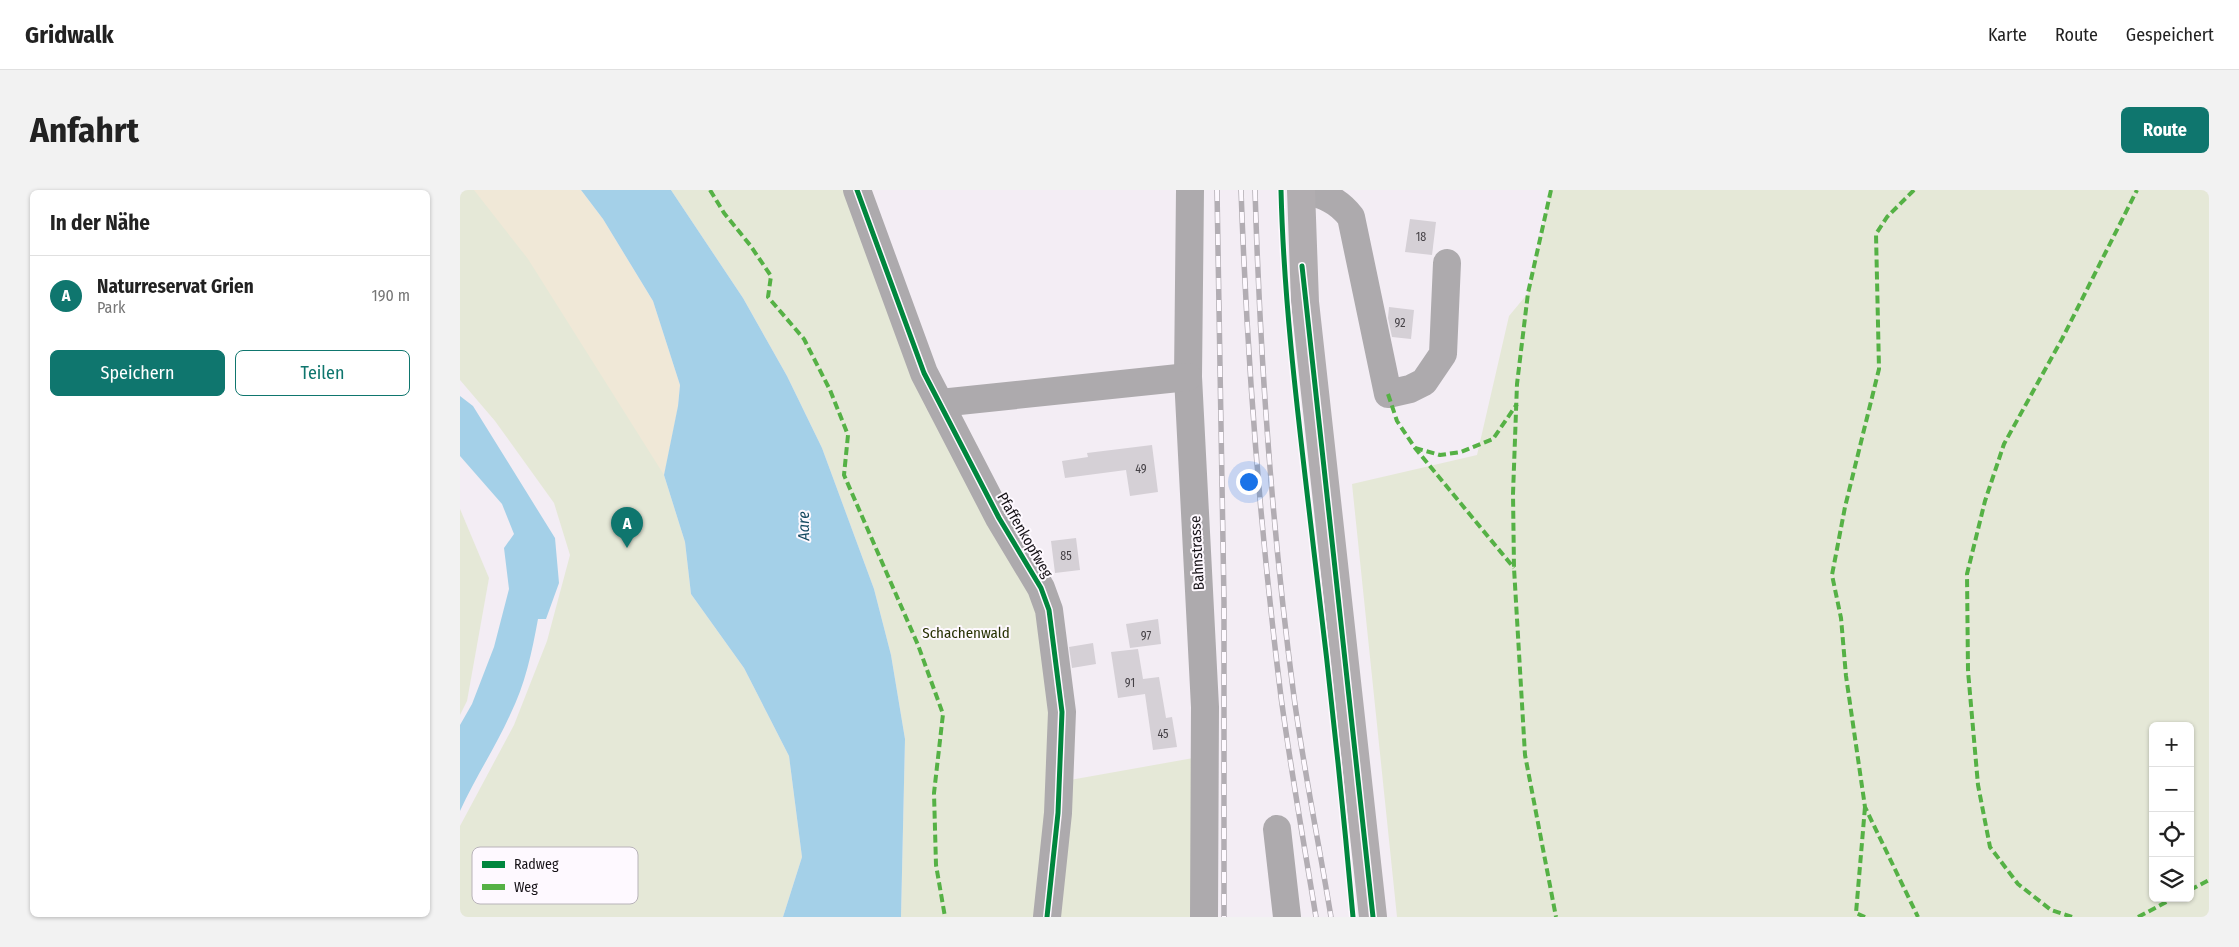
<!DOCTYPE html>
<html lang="de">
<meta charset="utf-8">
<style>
:root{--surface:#fff;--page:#f2f2f2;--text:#222;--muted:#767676;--line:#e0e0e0;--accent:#0f766e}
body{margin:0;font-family:"Fira Sans Condensed",sans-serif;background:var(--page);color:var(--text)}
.controls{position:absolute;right:15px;bottom:15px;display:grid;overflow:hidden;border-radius:8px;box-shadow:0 1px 4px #0004}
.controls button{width:45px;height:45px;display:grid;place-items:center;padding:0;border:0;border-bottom:1px solid var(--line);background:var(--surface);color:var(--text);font:25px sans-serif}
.you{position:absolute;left:788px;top:291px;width:18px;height:18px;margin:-12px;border:4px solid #fff;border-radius:50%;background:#1a73e8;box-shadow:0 0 0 8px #1a73e833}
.badge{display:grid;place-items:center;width:32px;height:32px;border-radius:50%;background:var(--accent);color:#fff;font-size:16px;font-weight:700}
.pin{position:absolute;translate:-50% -41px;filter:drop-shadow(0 1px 2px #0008)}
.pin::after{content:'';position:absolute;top:26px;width:18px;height:15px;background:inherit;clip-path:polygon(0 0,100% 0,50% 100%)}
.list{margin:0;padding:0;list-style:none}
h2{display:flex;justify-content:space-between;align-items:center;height:65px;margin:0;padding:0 20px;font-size:21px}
h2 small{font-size:16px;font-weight:400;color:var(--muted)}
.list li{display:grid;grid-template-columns:32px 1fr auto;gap:15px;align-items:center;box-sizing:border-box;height:80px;padding:0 20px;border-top:1px solid var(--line)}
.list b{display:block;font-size:19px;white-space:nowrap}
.list p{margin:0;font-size:16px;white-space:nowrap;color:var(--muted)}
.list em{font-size:16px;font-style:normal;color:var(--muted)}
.actions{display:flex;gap:10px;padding:15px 20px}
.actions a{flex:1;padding:11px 0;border:1px solid var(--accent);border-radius:8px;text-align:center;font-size:18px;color:var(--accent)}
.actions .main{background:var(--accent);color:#fff}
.icon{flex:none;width:28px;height:28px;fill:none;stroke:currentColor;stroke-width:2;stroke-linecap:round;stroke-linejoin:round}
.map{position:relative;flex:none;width:1749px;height:727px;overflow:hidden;border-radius:8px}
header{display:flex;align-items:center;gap:30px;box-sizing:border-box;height:70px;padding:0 25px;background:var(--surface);border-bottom:1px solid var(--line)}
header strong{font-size:24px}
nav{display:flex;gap:28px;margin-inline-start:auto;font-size:18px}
.intro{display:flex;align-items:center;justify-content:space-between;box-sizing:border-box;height:120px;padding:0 30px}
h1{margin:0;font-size:35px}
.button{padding:12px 22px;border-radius:8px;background:var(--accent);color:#fff;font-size:18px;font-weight:700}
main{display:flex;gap:30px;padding:0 30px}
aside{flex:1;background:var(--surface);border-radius:8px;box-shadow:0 1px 4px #0004}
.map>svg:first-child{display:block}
.green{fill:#e5e8d7;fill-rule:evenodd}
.sand{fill:#f0e8d7}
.water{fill:#a4d0e8}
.building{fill:#d5d0d6}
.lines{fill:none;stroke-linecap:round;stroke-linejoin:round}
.minor{stroke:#adaaad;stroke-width:28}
.major{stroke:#b1adb0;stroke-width:28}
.rail-casing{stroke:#b2adb3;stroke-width:5.5}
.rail{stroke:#fef9ff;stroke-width:4;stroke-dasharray:11;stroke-linecap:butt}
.quiet{stroke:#55b145;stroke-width:4;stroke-dasharray:8 4;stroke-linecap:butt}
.cycleway-casing{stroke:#fef9ff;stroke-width:8}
.cycleway{stroke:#00873e;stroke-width:5}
.labels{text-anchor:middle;stroke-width:4;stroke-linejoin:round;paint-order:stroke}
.number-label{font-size:12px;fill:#454146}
.street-label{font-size:15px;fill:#151116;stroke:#fef9ff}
.park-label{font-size:15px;fill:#293205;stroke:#fef9ff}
.water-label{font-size:16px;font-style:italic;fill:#134960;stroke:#fef9ff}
.key{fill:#fef9ff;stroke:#b8b3b9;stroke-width:1}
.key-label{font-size:14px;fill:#151116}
</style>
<header>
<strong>Gridwalk</strong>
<nav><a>Karte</a><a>Route</a><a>Gespeichert</a></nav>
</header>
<div class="intro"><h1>Anfahrt</h1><a class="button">Route</a></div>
<main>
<aside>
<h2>In der Nähe<small></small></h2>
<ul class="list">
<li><span class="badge">A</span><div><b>Naturreservat Grien</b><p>Park</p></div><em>190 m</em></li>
</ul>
<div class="actions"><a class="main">Speichern</a><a>Teilen</a></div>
</aside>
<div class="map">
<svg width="1749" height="727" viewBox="0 0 1749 727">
<rect width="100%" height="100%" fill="#f3edf4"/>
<g class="green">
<polygon points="0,0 102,0 218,216 204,285 225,352 231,404 284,478 329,566 342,667 323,727 0,727 0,636 54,535 87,451 110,365 94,313 35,231 0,190"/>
<polygon points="211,0 397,0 572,394 595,516 580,727 441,727 445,549 431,465 414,399 362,258 327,186 283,108"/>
<path d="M1091 0H1749V727H937L892 294 1017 265 1049 126 1068 103ZM1693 536H1730V708H1693Z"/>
<polygon points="0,319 29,388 7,511 0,525"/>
<polygon points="739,567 736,727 596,727 610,590"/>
</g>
<polygon class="sand" points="14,0 121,0 143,29 193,111 220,195 218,216 204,285 68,69"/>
<g class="water">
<polygon points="121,0 211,0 283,108 327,186 362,258 414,399 431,465 445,549 441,727 323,727 342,667 329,566 284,478 231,404 225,352 204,285 218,216 220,195 193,111 143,29"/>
<path d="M0 206 13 216 95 348 99 393 86 429H78C72 462 65 495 50 525 35 558 15 588 0 621V535L12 514 34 457 49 399 44 358 54 344 42 314 0 266Z"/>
</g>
<g class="building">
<polygon points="950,29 976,32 972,65 945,62"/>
<polygon points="929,117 954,120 951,149 932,147 928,128"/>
<polygon points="692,255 698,302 670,306 666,280 605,288 602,271 628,267 627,263"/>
<polygon points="616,348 620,380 595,383 591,351"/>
<polygon points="698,429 701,454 670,458 666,434"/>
<polygon points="633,453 636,474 612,478 609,457"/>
<polygon points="678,459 683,489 699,487 706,528 712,527 717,557 693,560 685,504 658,508 651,462"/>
</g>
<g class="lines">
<g class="minor">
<polyline points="397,0 464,183 539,328 581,398 589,420 602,522 598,623 587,727"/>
<polyline points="730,0 728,187 745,517 744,727"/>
<path d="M843 0C864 5 878 10 891 27L928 204 950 199 964 192 983 164 987 73"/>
<polyline points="480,213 728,187"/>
<polyline points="817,639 827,727"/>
</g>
<polyline class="major" points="841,0 845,112 913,727"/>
<defs>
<g id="rail">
<polyline points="757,0 764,412 764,727"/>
<path d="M781 0C787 169 800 339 821 507 831 581 844 654 856 727"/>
<path d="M795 0C800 169 812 340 834 507 844 581 859 654 871 727"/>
</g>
</defs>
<use href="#rail" class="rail-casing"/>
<use href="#rail" class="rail"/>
<g class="quiet">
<polyline points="250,0 264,23 290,55 311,86 308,107 344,149 370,200 388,245 384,285 458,455 483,524 474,603 476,675 485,727"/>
<polyline points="1091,0 1068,103 1057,194 1053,304 1054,378 1065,565 1096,727"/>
<polyline points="1454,0 1427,27 1416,44 1419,179 1385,317 1372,385 1381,428 1386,486 1405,617 1458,727"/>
<polyline points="928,204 937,231 955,258 1054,378"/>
<polyline points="955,258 980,265 1001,262 1033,249 1057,214"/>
<polyline points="1730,700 1749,690"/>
<polyline points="1405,727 1396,723 1405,617"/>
<polyline points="1612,727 1591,720 1558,694 1530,657 1518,595 1508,481 1507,384 1525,311 1544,254 1602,149 1677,0"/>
<polyline points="1678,727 1714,708"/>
</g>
<defs>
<g id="cycleway">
<polyline points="397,0 464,183 539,328 581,398 589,420 602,522 598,623 587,727"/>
<path d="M821 0C824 121 840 241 854 362 869 483 882 605 893 727"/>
<polyline points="842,76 913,727"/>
</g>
</defs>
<use href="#cycleway" class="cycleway-casing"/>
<use href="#cycleway" class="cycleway"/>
</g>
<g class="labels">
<g class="number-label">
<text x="961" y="51">18</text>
<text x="940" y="137">92</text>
<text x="681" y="283">49</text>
<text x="606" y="370">85</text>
<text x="686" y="450">97</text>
<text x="670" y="497">91</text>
<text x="703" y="548">45</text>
</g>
<g class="street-label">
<text transform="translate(565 345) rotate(60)" y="5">Pfaffenkopfweg</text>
<text transform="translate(737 363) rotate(-93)" y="5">Bahnstrasse</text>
</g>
<g class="park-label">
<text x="506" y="448">Schachenwald</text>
</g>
<g class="water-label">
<text transform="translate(343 336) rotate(-91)" y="6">Aare</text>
</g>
</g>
<rect x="12" y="657" width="166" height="57" rx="8" class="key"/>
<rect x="22" y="671" width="23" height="7" fill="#00873e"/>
<rect x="22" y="694" width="23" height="6" fill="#55b145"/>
<g class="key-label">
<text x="54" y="679">Radweg</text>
<text x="54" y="702">Weg</text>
</g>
</svg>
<div class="controls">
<button>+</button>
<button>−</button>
<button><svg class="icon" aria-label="locate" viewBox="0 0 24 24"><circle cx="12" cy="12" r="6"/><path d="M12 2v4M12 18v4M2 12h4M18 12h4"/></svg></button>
<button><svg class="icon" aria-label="layers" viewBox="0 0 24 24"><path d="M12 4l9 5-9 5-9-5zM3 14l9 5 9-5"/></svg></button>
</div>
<div class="you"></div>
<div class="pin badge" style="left:167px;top:358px">A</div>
</div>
</main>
